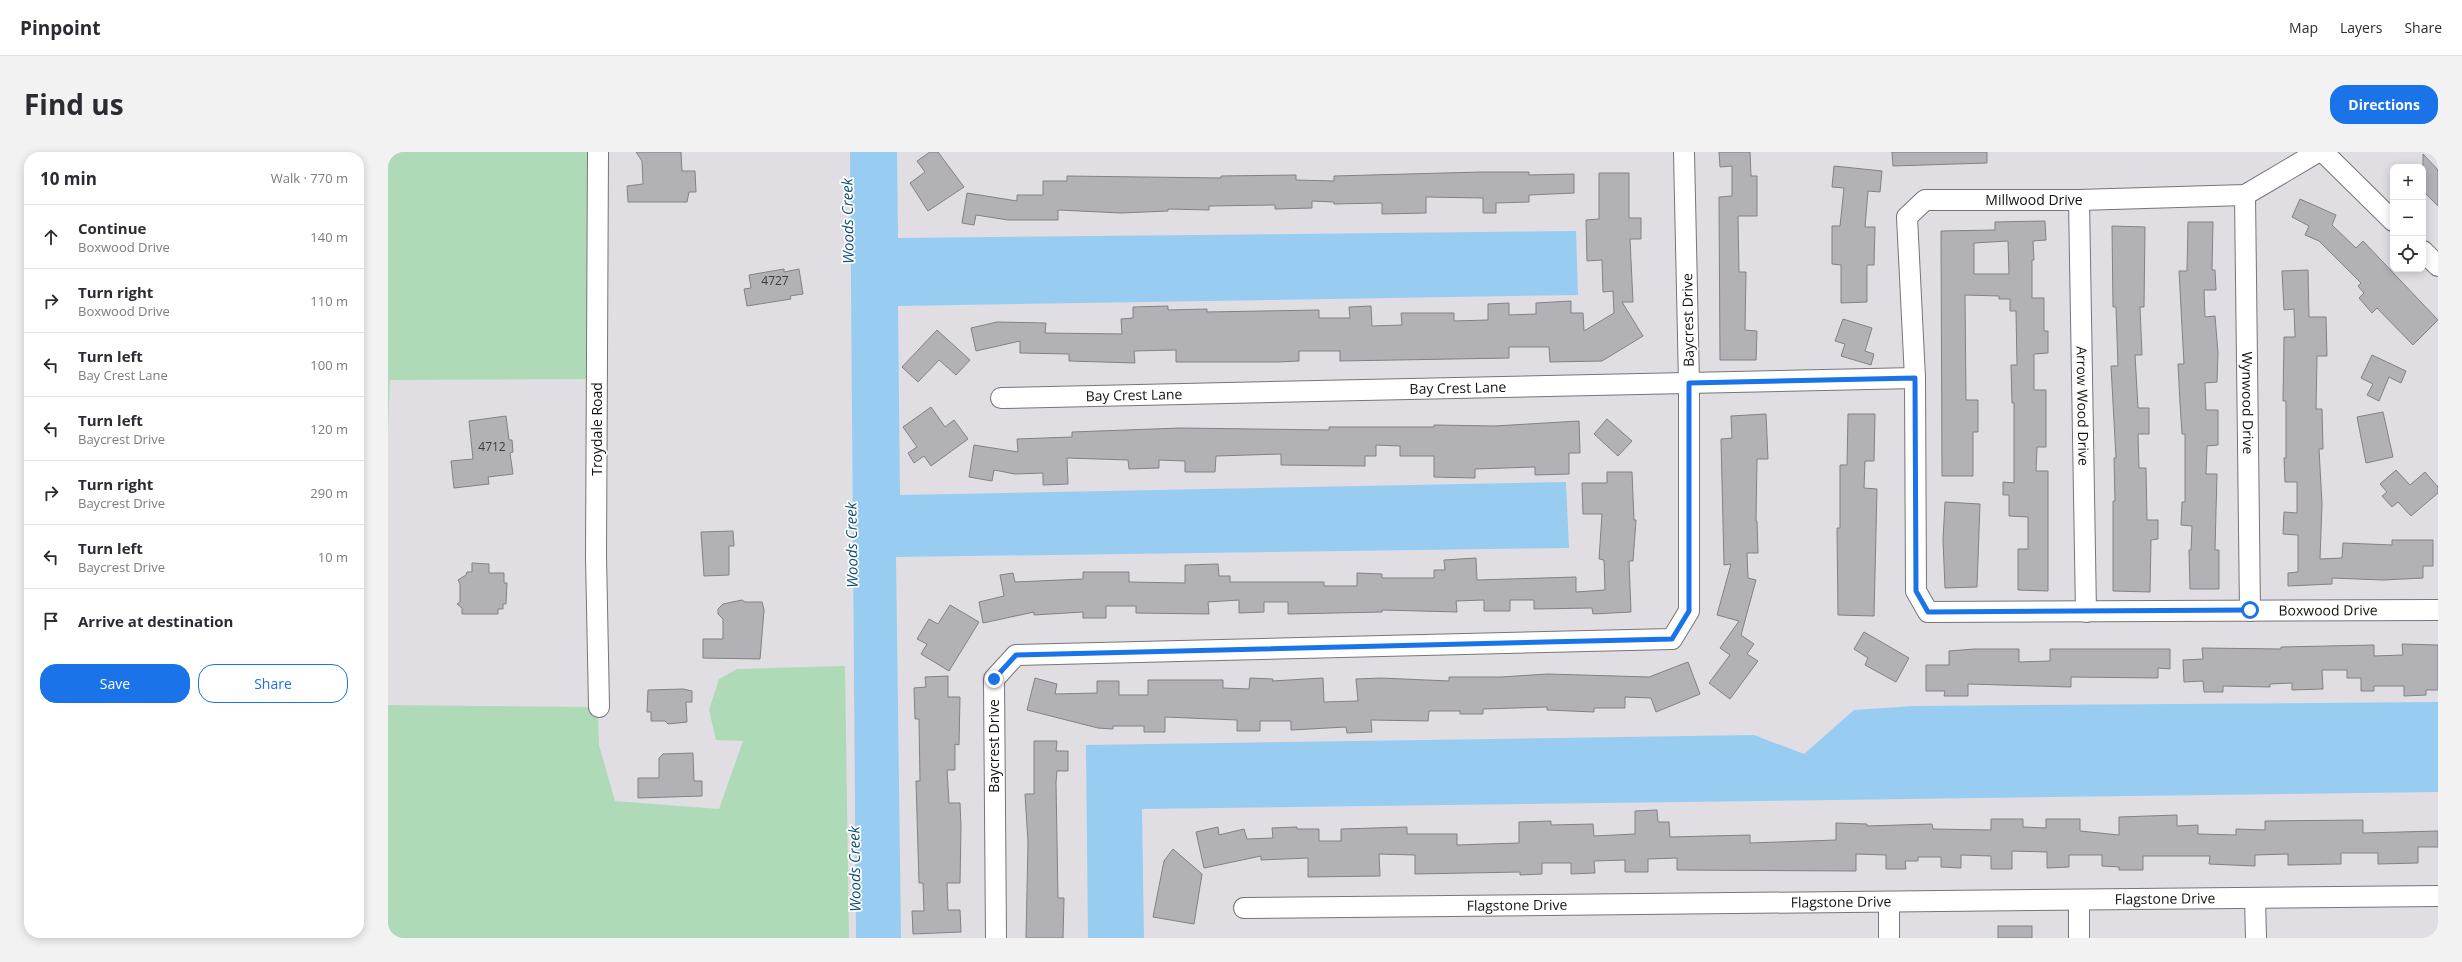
<!DOCTYPE html>
<meta charset="utf-8">
<style>
:root{--surface:#fff;--page:#f2f2f3;--text:#2b2b33;--muted:#7c7c81;--line:#e1e1e2;--accent:#1a73e8}
body{margin:0;font-family:"Open Sans",sans-serif;background:var(--page);color:var(--text)}
.controls{position:absolute;right:12px;top:12px;display:grid;overflow:hidden;border-radius:8px;box-shadow:0 2px 10px #0003}
.controls button{width:36px;height:36px;display:grid;place-items:center;padding:0;border:0;border-bottom:1px solid var(--line);background:var(--surface);color:var(--text);font:20px sans-serif}
.stop{position:absolute;width:12px;height:12px;margin:-9px;border:3px solid #1a73e8;border-radius:50%;background:#fff}
.stop.end{background:#1a73e8;border-color:#fff;box-shadow:0 1px 4px #0008}
.list{margin:0;padding:0;list-style:none}
h2{display:flex;justify-content:space-between;align-items:center;height:52px;margin:0;padding:0 16px;font-size:17px}
h2 small{font-size:13px;font-weight:400;color:var(--muted)}
.list li{display:grid;grid-template-columns:26px 1fr auto;gap:12px;align-items:center;box-sizing:border-box;height:64px;padding:0 16px;border-top:1px solid var(--line)}
.list b{display:block;font-size:15px;white-space:nowrap}
.list p{margin:0;font-size:13px;white-space:nowrap;color:var(--muted)}
.list em{font-size:13px;font-style:normal;color:var(--muted)}
.actions{display:flex;gap:8px;padding:12px 16px}
.actions a{flex:1;padding:9px 0;border:1px solid var(--accent);border-radius:16px;text-align:center;font-size:14px;color:var(--accent)}
.actions .main{background:var(--accent);color:#fff}
.icon{flex:none;width:22px;height:22px;fill:none;stroke:currentColor;stroke-width:2;stroke-linecap:round;stroke-linejoin:round}
.map{position:relative;flex:none;width:2050px;height:786px;overflow:hidden;border-radius:16px}
header{display:flex;align-items:center;gap:24px;box-sizing:border-box;height:56px;padding:0 20px;background:var(--surface);border-bottom:1px solid var(--line)}
header strong{font-size:19px}
nav{display:flex;gap:22px;margin-inline-start:auto;font-size:14px}
.intro{display:flex;align-items:center;justify-content:space-between;box-sizing:border-box;height:96px;padding:0 24px}
h1{margin:0;font-size:28px}
.button{padding:10px 18px;border-radius:16px;background:var(--accent);color:#fff;font-size:14px;font-weight:700}
main{display:flex;gap:24px;padding:0 24px}
aside{flex:1;background:var(--surface);border-radius:16px;box-shadow:0 2px 10px #0003}
.map>svg:first-child{display:block}
.green{fill:#afdab8}
.water{fill:#98ccf1}
.building{fill:#b2b1b5;stroke:#828185;fill-rule:evenodd}
.lines{fill:none;stroke-linecap:round;stroke-linejoin:round}
.minor-casing{stroke:#767579;stroke-width:22}
.minor{stroke:#fff;stroke-width:20}
.route{stroke:#1a73e8;stroke-width:5}
.labels{text-anchor:middle;stroke-width:3.5;stroke-linejoin:round;paint-order:stroke}
.number-label{font-size:12px;fill:#3a3a3c}
.street-label{font-size:14px;fill:#121213;stroke:#fff}
.water-label{font-size:15px;font-style:italic;fill:#104e71;stroke:#fff}
</style>
<header>
<strong>Pinpoint</strong>
<nav><a>Map</a><a>Layers</a><a>Share</a></nav>
</header>
<div class="intro"><h1>Find us</h1><a class="button">Directions</a></div>
<main>
<aside>
<h2>10 min<small>Walk · 770 m</small></h2>
<ul class="list">
<li><svg class="icon" aria-label="ahead" viewBox="0 0 24 24"><path d="M12 20V5M6 11l6-6 6 6"/></svg><div><b>Continue</b><p>Boxwood Drive</p></div><em>140 m</em></li>
<li><svg class="icon" aria-label="right" viewBox="0 0 24 24"><path d="M7 20v-9h11M14 6l5 5-5 5"/></svg><div><b>Turn right</b><p>Boxwood Drive</p></div><em>110 m</em></li>
<li><svg class="icon" aria-label="left" viewBox="0 0 24 24"><path d="M17 20v-9H6M10 6l-5 5 5 5"/></svg><div><b>Turn left</b><p>Bay Crest Lane</p></div><em>100 m</em></li>
<li><svg class="icon" aria-label="left" viewBox="0 0 24 24"><path d="M17 20v-9H6M10 6l-5 5 5 5"/></svg><div><b>Turn left</b><p>Baycrest Drive</p></div><em>120 m</em></li>
<li><svg class="icon" aria-label="right" viewBox="0 0 24 24"><path d="M7 20v-9h11M14 6l5 5-5 5"/></svg><div><b>Turn right</b><p>Baycrest Drive</p></div><em>290 m</em></li>
<li><svg class="icon" aria-label="left" viewBox="0 0 24 24"><path d="M17 20v-9H6M10 6l-5 5 5 5"/></svg><div><b>Turn left</b><p>Baycrest Drive</p></div><em>10 m</em></li>
<li><svg class="icon" aria-label="arrive" viewBox="0 0 24 24"><path d="M6 21V4h12l-3 4 3 4H6"/></svg><div><b>Arrive at destination</b></div></li>
</ul>
<div class="actions"><a class="main">Save</a><a>Share</a></div>
</aside>
<div class="map">
<svg width="2050" height="786" viewBox="0 0 2050 786">
<rect width="100%" height="100%" fill="#e0dee3"/>
<g class="green">
<polygon points="0,0 200,0 202,227 2,228 0,278"/>
<polygon points="457,514 461,786 0,786 0,553 203,555 203,563 210,563 211,593 227,649 331,657 355,589 328,588 321,558 331,527 349,517"/>
</g>
<g class="water">
<polygon points="462,0 509,0 510,86 1188,79 1190,143 510,154 512,343 1178,330 1181,396 508,405 513,786 468,786"/>
<polygon points="2050,550 2050,640 754,657 756,786 700,786 698,593 1366,583 1416,602 1466,558 1526,554"/>
</g>
<g class="building">
<polygon points="248,0 293,0 294,19 307,19 308,40 301,40 299,50 240,50 239,34 255,32 254,9"/>
<polygon points="542,0 550,0 576,35 540,59 522,31 537,20 529,9"/>
<polygon points="1331,0 1362,0 1363,24 1369,24 1369,64 1350,64 1351,120 1358,120 1357,178 1369,179 1368,208 1332,208 1331,45 1344,44 1344,14 1332,15"/>
<polygon points="1504,0 1599,0 1599,11 1505,14"/>
<polygon points="2035,2 2050,18 2050,54 2035,39"/>
<polygon points="1446,14 1494,19 1492,40 1480,39 1477,75 1487,75 1486,113 1479,113 1479,150 1453,151 1453,113 1444,112 1444,74 1452,74 1456,36 1444,35"/>
<polygon points="1094,20 1141,20 1141,23 1186,22 1186,41 1141,43 1141,50 1108,51 1108,61 1095,61 1095,46 1038,45 1038,61 994,62 994,51 946,52 946,50 924,49 924,56 887,57 887,53 821,54 821,58 780,57 780,59 733,61 670,58 670,68 620,68 588,63 586,73 574,71 579,41 629,49 629,43 655,43 655,29 679,29 679,24 833,26 833,24 908,23 908,28 946,29 946,24"/>
<polygon points="1211,21 1241,21 1241,66 1253,66 1253,87 1242,87 1245,150 1234,150 1255,184 1214,209 1162,210 1161,195 1121,195 1121,206 952,209 952,199 911,199 911,209 890,210 788,210 788,198 746,199 747,211 681,209 681,202 632,201 632,189 588,199 583,176 609,170 658,171 657,181 734,182 733,167 745,166 745,155 780,154 780,158 819,157 819,160 931,158 931,166 962,166 961,155 983,154 984,174 1014,173 1013,161 1066,161 1066,169 1100,168 1100,152 1121,151 1121,163 1148,162 1148,151 1183,149 1183,161 1195,161 1196,179 1226,161 1225,139 1215,140 1214,108 1199,109 1198,68 1211,67"/>
<polygon points="1912,47 1948,63 1944,73 1968,96 1975,89 2050,168 2025,193 1989,156 1984,161 1971,146 1976,141 1970,134 1973,131 1931,89 1917,83 1921,74 1904,65"/>
<path d="M1657 69 1658 88 1645 89 1646 108H1644V146H1656V179H1660V201L1646 202V238H1658V295H1649L1648 319H1660V439L1630 438V397H1640V365L1621 364V343H1615V330L1626 331V251H1624L1623 213H1629L1628 159H1622V147H1611V144L1577 143 1578 248H1590V280H1585V324H1554L1553 79 1607 78V70ZM1620 89 1621 122H1586V91Z"/>
<polygon points="1800,70 1825,70 1824,118 1827,118 1828,138 1816,138 1817,165 1827,164 1830,201 1829,230 1817,231 1818,258 1830,258 1830,293 1819,294 1818,322 1829,322 1827,398 1831,398 1831,437 1802,437 1801,398 1803,398 1804,374 1793,373 1794,350 1797,350 1797,282 1794,282 1792,251 1790,212 1796,212 1791,119 1799,119"/>
<polygon points="1724,74 1757,75 1756,155 1752,155 1754,203 1747,203 1750,256 1761,256 1761,282 1750,282 1751,316 1758,316 1759,368 1770,368 1770,387 1763,388 1762,440 1725,439 1725,349 1727,349 1726,306 1728,306 1723,214 1730,214 1728,155 1725,155"/>
<polygon points="396,117 396,120 411,117 415,142 402,144 403,147 359,154 356,137 363,136 361,123"/>
<polygon points="1920,118 1921,165 1938,165 1939,204 1929,204 1928,257 1934,257 1935,297 1931,297 1934,352 1932,407 1954,406 1955,391 2004,393 2004,388 2045,388 2045,414 2035,414 2035,426 1995,428 1944,426 1944,432 1900,434 1900,421 1910,420 1910,383 1895,382 1896,360 1909,361 1909,330 1897,330 1896,306 1898,306 1898,249 1895,249 1896,185 1907,185 1906,157 1896,158 1894,119"/>
<polygon points="1455,167 1484,176 1477,199 1486,202 1483,213 1453,204 1457,192 1447,189"/>
<polygon points="549,178 582,208 568,223 551,208 530,230 514,215"/>
<polygon points="1984,203 2018,219 2013,231 2001,225 1991,249 1979,243 1985,232 1973,226"/>
<polygon points="543,255 557,275 566,268 580,287 543,314 536,304 526,311 520,301 529,295 515,275"/>
<polygon points="1995,260 2005,305 1978,311 1969,265"/>
<polygon points="1378,262 1380,307 1369,307 1368,369 1369,369 1370,401 1359,401 1360,426 1368,428 1353,483 1366,492 1359,502 1370,509 1342,547 1321,531 1342,503 1332,496 1351,469 1329,463 1343,412 1336,413 1333,287 1344,286 1343,264"/>
<polygon points="1460,262 1487,262 1486,309 1477,309 1476,336 1489,337 1486,464 1450,463 1449,376 1452,376 1452,313 1459,313"/>
<polygon points="118,264 121,288 124,288 125,300 122,301 125,322 100,325 101,332 66,336 63,309 85,307 81,269"/>
<polygon points="1219,267 1244,289 1230,304 1206,282"/>
<polygon points="1191,269 1192,301 1181,301 1181,322 1147,323 1147,315 1087,317 1087,326 1046,325 1046,304 1012,304 1012,294 988,293 988,304 977,304 977,314 893,313 893,302 828,304 827,320 797,320 797,309 771,308 771,316 741,317 740,308 679,306 680,332 655,333 655,321 627,322 606,318 604,329 581,325 586,293 630,300 629,287 684,285 684,280 792,276 941,278 941,275 1046,275 1046,273 1107,274"/>
<polygon points="2008,318 2022,333 2037,320 2050,335 2050,341 2023,364 2010,350 2004,355 1994,344 1999,340 1992,332"/>
<polygon points="1219,320 1244,320 1246,368 1248,368 1245,409 1241,409 1243,460 1205,462 1204,456 1146,457 1146,448 1122,448 1122,459 1096,459 1096,448 1068,449 1069,460 994,458 994,460 900,462 900,450 876,450 876,460 851,461 851,448 820,450 821,462 748,461 748,454 718,454 718,466 695,466 695,460 646,463 646,460 595,471 591,450 616,444 612,423 625,421 627,430 695,427 695,420 741,420 741,430 797,431 797,413 830,412 831,424 842,424 842,430 936,430 936,434 969,434 969,421 994,422 994,426 1046,426 1046,418 1057,418 1056,408 1088,406 1089,428 1188,425 1188,440 1217,438 1216,408 1211,407 1214,362 1195,362 1194,331 1219,331"/>
<polygon points="1557,350 1592,352 1589,435 1557,436 1555,388"/>
<polygon points="345,379 346,394 341,394 341,423 316,424 313,380"/>
<polygon points="84,411 101,412 101,421 116,421 116,431 119,431 118,452 115,452 115,457 110,457 110,462 74,462 74,456 69,452 72,450 72,432 70,428 78,423 79,420 84,420"/>
<polygon points="354,448 357,450 374,450 376,458 372,507 315,506 315,487 335,487 335,467 330,462 330,457 335,452"/>
<polygon points="562,453 591,470 561,519 533,502 539,492 529,487 541,467 550,472"/>
<polygon points="1476,480 1521,506 1508,530 1477,513 1480,506 1466,497"/>
<polygon points="2014,492 2050,493 2050,538 2038,538 2038,543 2016,544 2016,534 1986,534 1986,539 1973,539 1973,526 1959,526 1959,518 1934,518 1935,537 1904,538 1904,531 1882,532 1882,535 1835,534 1835,540 1816,540 1815,529 1796,530 1795,508 1815,507 1814,496 1893,497 1893,495 1986,493 1986,504 2015,503"/>
<polygon points="1586,497 1631,497 1631,510 1662,509 1662,497 1782,497 1782,517 1770,516 1770,526 1683,525 1683,535 1580,532 1580,544 1556,544 1557,539 1538,539 1538,513 1561,513 1561,499"/>
<polygon points="1300,510 1312,542 1268,560 1263,546 1237,545 1237,556 1206,556 1206,560 1159,558 1159,555 1095,557 1095,562 1072,562 1072,559 1041,559 1040,569 983,568 984,580 959,581 958,575 903,578 903,569 872,569 872,579 849,579 849,568 777,565 777,580 756,580 756,574 725,574 725,577 710,576 639,558 647,526 669,532 667,542 709,541 709,529 731,529 731,543 760,543 760,528 835,528 835,536 861,537 862,526 885,527 884,529 935,526 936,550 970,549 968,527 993,526 1061,529 1061,525 1113,525 1160,522 1261,525"/>
<polygon points="560,524 560,545 572,545 571,593 567,592 567,618 559,618 561,651 572,651 573,674 572,731 559,731 560,758 572,758 573,780 525,782 524,759 536,759 535,731 531,731 528,629 532,629 531,567 527,567 526,536 538,535 537,525"/>
<polygon points="295,537 304,539 304,550 298,550 299,570 280,572 277,569 263,569 263,560 259,560 260,538"/>
<polygon points="646,589 669,589 668,599 680,599 680,619 669,619 668,630 670,746 676,746 675,786 638,786 640,690 637,642 646,642"/>
<polygon points="305,601 306,629 314,629 314,644 250,646 250,626 271,626 271,606 275,602"/>
<polygon points="1269,658 1270,670 1281,670 1282,685 1362,683 1362,691 1448,688 1448,671 1479,672 1479,674 1544,672 1545,677 1603,678 1603,667 1635,667 1635,675 1658,676 1658,667 1692,667 1692,679 1731,683 1731,665 1789,663 1789,674 1810,673 1810,682 1848,683 1848,677 1877,678 1877,669 1975,668 1975,681 2050,679 2050,695 2030,695 2030,711 1990,712 1990,701 1953,701 1953,712 1900,713 1900,702 1867,703 1867,714 1821,712 1822,704 1755,704 1755,718 1731,718 1731,715 1714,714 1714,703 1681,703 1681,715 1659,716 1659,700 1624,699 1624,717 1603,717 1603,704 1573,703 1573,716 1553,715 1553,705 1530,705 1530,709 1517,709 1518,717 1498,717 1498,703 1468,702 1468,719 1289,718 1289,706 1260,707 1260,720 1237,720 1237,708 1206,709 1207,721 1183,722 1183,711 1154,711 1154,722 1132,723 1132,720 1027,722 1027,703 991,702 992,724 920,725 920,706 873,708 873,704 816,716 808,680 830,675 831,683 856,677 859,687 885,686 884,676 909,675 909,677 931,677 931,689 953,689 953,677 1019,675 1019,682 1069,682 1069,693 1131,691 1131,670 1163,669 1163,673 1205,672 1206,684 1247,682 1247,659"/>
<polygon points="785,697 814,722 806,772 765,765 776,709"/>
<rect x="1610" y="774" width="34" height="12"/>
</g>
<g class="lines">
<defs>
<g id="minor">
<polyline points="210,0 208,404 211,555"/>
<path id="s1" d="M1930 0 1857 43 1691 48H1537L1519 65 1527 226 1528 439 1540 460 2050 458"/>
<polyline points="1935,0 2005,69"/>
<path id="s2" d="M1857 43 1862 459"/>
<path id="s3" d="M1691 48 1698 460"/>
<polyline points="2035,99 2050,114"/>
<path id="s4" d="M613 246 1527 226"/>
<polyline points="1867,746 1868,786"/>
<polyline points="1691,750 1691,786"/>
<polyline points="1501,751 1501,786"/>
<path id="s5" d="M856 756 2050 744"/>
<polyline points="608,786 606,527 628,503 1284,487 1301,459 1301,231 1296,0"/>
</g>
</defs>
<use href="#minor" class="minor-casing"/>
<use href="#minor" class="minor"/>
</g>
<g class="lines">
<polyline class="route" points="606,527 628,503 1284,487 1301,459 1301,231 1527,226 1528,439 1540,460 1862,458"/>
</g>
<g class="labels">
<g class="number-label">
<text x="387" y="133">4727</text>
<text x="104" y="299">4712</text>
</g>
<g class="street-label">
<text x="1646" y="53">Millwood Drive</text>
<text transform="translate(1300 168) rotate(-91)" y="5">Baycrest Drive</text>
<text dy="5" stroke="none"><textPath href="#s4" startOffset="457">Bay Crest Lane</textPath></text>
<text dy="5" stroke="none"><textPath href="#s4" startOffset="133">Bay Crest Lane</textPath></text>
<text dy="5" stroke="none"><textPath href="#s2" startOffset="208">Wynwood Drive</textPath></text>
<text dy="5" stroke="none"><textPath href="#s3" startOffset="206">Arrow Wood Drive</textPath></text>
<text transform="translate(209 277) rotate(-90)" y="5">Troydale Road</text>
<text dy="5" stroke="none"><textPath href="#s1" startOffset="1228">Boxwood Drive</textPath></text>
<text transform="translate(606 594) rotate(-90)" y="5">Baycrest Drive</text>
<text dy="5" stroke="none"><textPath href="#s5" startOffset="921">Flagstone Drive</textPath></text>
<text dy="5" stroke="none"><textPath href="#s5" startOffset="597">Flagstone Drive</textPath></text>
<text dy="5" stroke="none"><textPath href="#s5" startOffset="273">Flagstone Drive</textPath></text>
</g>
<g class="water-label">
<text transform="translate(460 69) rotate(-91)" y="5">Woods Creek</text>
<text transform="translate(464 393) rotate(-91)" y="5">Woods Creek</text>
<text transform="translate(467 717) rotate(-91)" y="5">Woods Creek</text>
</g>
</g>
</svg>
<div class="controls">
<button>+</button>
<button>−</button>
<button><svg class="icon" aria-label="locate" viewBox="0 0 24 24"><circle cx="12" cy="12" r="6"/><path d="M12 2v4M12 18v4M2 12h4M18 12h4"/></svg></button>
</div>
<div class="stop" style="left:1862px;top:458px"></div>
<div class="stop end" style="left:606px;top:527px"></div>
</div>
</main>
